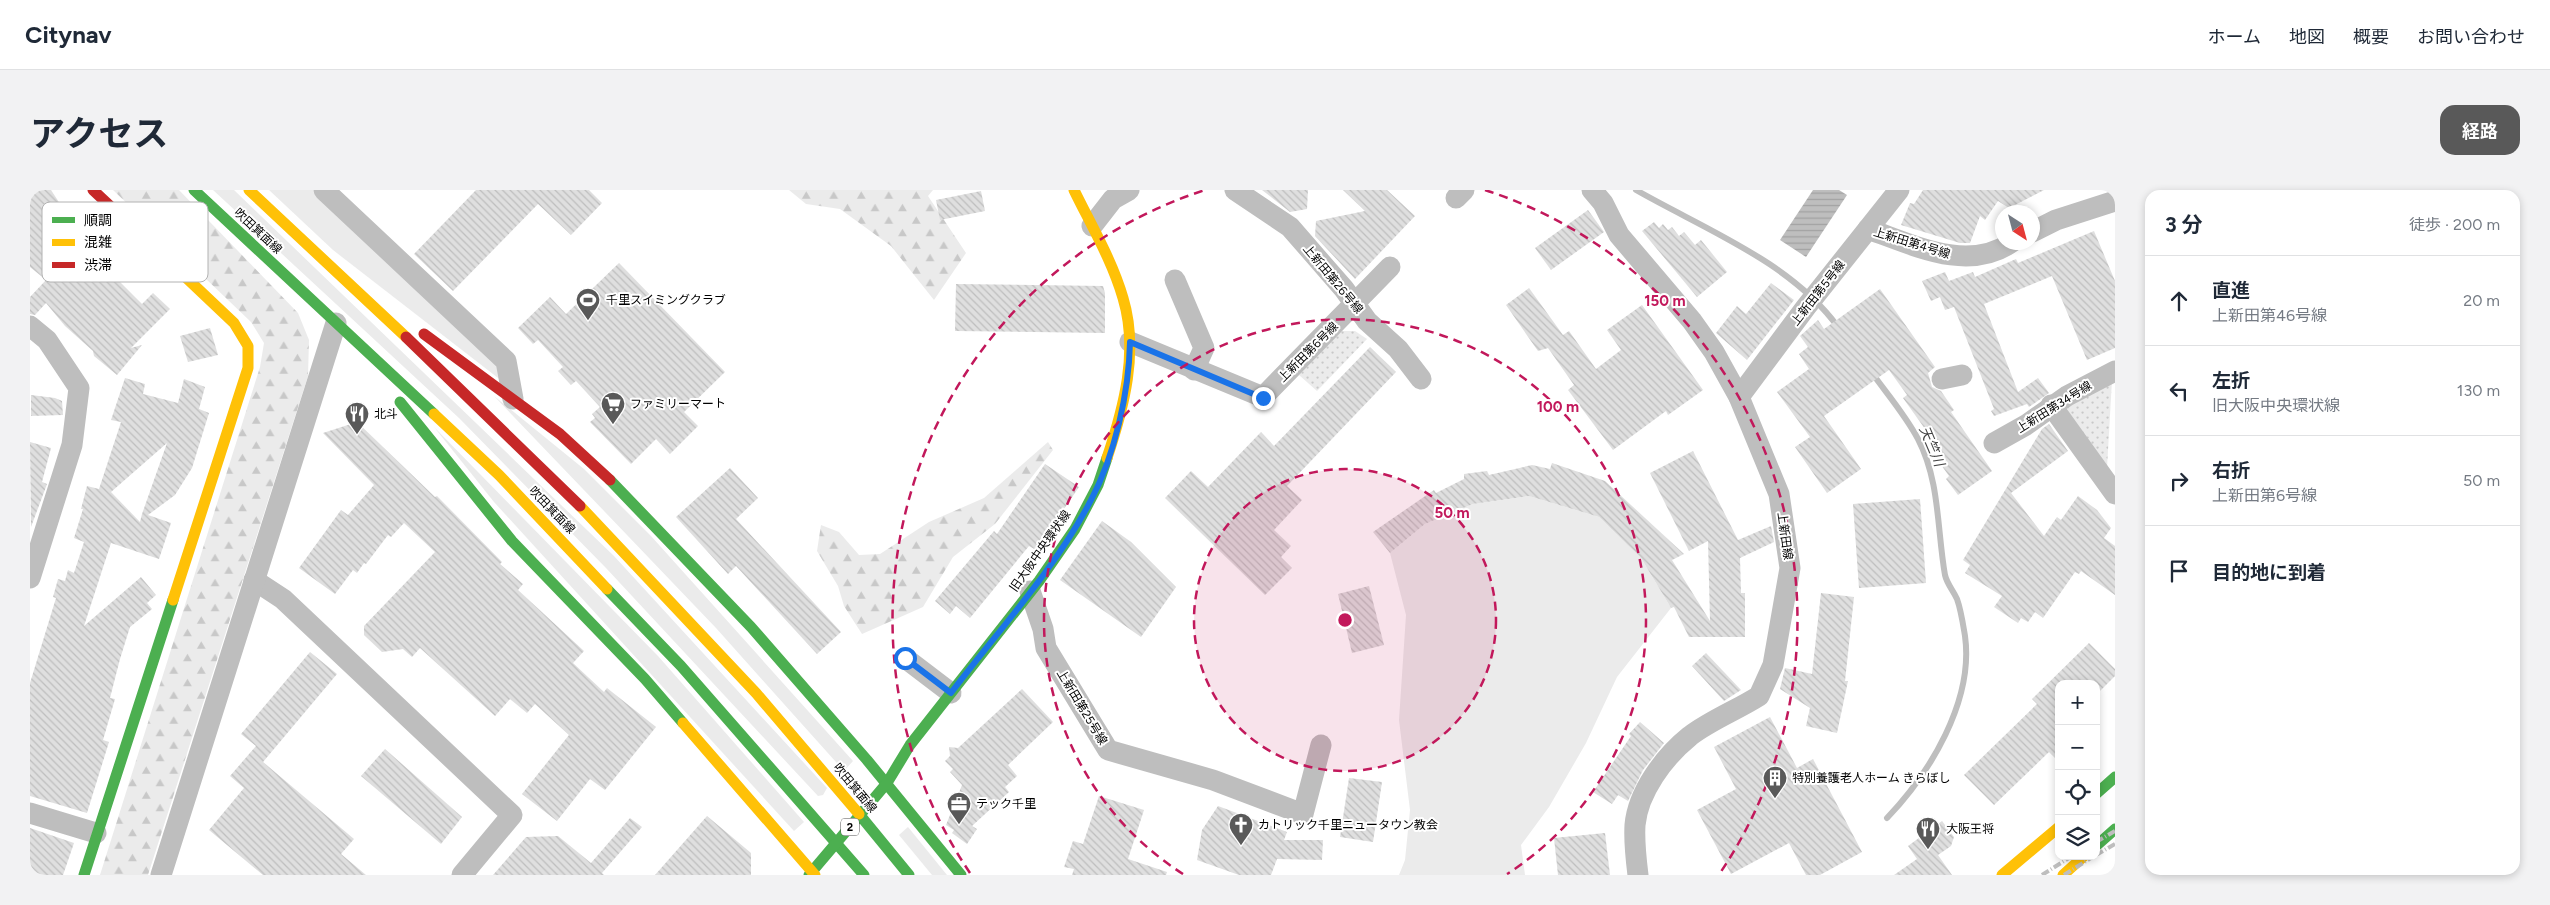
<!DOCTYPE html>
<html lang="ja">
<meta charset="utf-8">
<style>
:root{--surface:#fff;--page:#f2f2f3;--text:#1f2937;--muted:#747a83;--line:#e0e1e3;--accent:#595959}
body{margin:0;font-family:Figtree,"Noto Sans JP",sans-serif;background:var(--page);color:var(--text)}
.controls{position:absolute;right:15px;bottom:15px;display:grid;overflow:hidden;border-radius:10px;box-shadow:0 2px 8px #0003}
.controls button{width:45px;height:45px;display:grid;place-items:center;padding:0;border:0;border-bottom:1px solid var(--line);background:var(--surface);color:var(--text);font:25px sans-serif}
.compass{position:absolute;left:1965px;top:15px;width:45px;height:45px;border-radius:50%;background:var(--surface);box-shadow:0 2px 8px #0003;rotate:144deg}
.stop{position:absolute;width:15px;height:15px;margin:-11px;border:4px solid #1a73e8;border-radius:50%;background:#fff}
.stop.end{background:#1a73e8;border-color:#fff;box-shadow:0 1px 5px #0008}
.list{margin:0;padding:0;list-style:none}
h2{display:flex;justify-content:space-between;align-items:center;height:65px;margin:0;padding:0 20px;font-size:21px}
h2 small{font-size:16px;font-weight:400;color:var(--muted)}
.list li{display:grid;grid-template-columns:32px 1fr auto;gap:15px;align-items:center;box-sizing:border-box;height:90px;padding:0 20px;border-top:1px solid var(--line)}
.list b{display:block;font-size:19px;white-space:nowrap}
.list p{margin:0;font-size:16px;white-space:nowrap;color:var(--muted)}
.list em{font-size:16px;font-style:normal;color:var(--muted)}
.icon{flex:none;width:28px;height:28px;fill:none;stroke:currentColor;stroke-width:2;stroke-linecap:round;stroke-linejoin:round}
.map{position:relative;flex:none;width:2085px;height:685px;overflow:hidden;border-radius:15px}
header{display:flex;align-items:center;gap:30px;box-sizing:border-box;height:70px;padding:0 25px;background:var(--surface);border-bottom:1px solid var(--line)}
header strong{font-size:24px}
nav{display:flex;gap:28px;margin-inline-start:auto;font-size:18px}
.intro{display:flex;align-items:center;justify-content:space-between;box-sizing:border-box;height:120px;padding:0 30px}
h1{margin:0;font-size:35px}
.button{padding:12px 22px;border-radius:15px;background:var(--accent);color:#fff;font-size:18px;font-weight:700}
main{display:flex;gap:30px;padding:0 30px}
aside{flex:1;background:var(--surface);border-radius:15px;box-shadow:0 2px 8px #0003}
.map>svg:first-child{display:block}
.grass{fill:#ebebeb}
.forest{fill:url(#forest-firs)}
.park{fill:url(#park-dots)}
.water{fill:url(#water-rules)}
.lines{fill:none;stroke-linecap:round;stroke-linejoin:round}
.stream{stroke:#bebebe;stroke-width:6}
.building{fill:url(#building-back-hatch);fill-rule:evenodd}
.street{stroke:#bebebe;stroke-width:21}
.fast{stroke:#4caf50;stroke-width:11}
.slow{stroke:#ffc107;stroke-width:11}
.jam{stroke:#c62828;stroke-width:11}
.rail{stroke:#bebebe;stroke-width:4;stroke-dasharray:8 2.5 1 2.5;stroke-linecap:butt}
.route{stroke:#1a73e8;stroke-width:6}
.ring{fill:none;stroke:#c2185b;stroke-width:2.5;stroke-dasharray:9 6}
.labels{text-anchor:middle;stroke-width:4;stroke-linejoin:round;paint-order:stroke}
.shield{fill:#fff;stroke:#4c4c4c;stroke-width:1}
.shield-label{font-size:11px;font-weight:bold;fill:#000}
.street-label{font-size:12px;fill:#000;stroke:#fff}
.poi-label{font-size:12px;fill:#000;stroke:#fff;text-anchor:start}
.water-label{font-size:14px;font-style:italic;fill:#434343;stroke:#fff}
.key{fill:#fff;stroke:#b2b2b2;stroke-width:1}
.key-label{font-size:14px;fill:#000}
.centre{fill:#c2185b;stroke:#fff;stroke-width:2.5}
.ring-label{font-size:15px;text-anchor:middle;font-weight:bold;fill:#c2185b;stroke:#fff;stroke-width:4;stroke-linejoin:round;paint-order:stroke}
</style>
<header>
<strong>Citynav</strong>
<nav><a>ホーム</a><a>地図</a><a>概要</a><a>お問い合わせ</a></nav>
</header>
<div class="intro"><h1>アクセス</h1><a class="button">経路</a></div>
<main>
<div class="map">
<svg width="2085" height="685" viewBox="0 0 2085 685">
<defs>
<pattern id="forest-firs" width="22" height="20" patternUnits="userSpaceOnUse" patternTransform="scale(1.25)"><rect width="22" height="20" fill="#ebebeb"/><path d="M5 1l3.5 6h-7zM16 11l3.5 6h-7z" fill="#c8c8c8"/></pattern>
<pattern id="park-dots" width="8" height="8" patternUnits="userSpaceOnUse" patternTransform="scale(1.25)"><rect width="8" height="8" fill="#ebebeb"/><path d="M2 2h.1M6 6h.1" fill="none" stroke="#c8c8c8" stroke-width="1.8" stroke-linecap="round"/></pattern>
<pattern id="water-rules" width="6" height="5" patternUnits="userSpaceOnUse" patternTransform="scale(1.25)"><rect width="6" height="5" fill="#bebebe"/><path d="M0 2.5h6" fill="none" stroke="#a2a2a2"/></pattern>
<pattern id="building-back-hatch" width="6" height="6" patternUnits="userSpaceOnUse" patternTransform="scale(1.25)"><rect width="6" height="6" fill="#dfdfdf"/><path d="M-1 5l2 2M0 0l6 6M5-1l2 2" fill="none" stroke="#bebebe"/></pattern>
</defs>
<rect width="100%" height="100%" fill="#fff"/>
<g class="grass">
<polygon points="183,0 204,0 584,366 797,598 793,605 788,606 576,378 429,228"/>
<polygon points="239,0 283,0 469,175 472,191 303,60"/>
<polygon points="464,206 554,279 621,346 823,571 814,581 686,438"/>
<polygon points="404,237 628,466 774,632 764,641 464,312"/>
<polygon points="1499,306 1569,327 1611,368 1641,418 1587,487 1556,553 1519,617 1491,655 1495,685 1369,685 1375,670 1380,620 1369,530 1376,425 1360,363 1395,334 1443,314"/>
<polygon points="878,637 917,685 902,685 869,645"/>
</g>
<g class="forest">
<polygon points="83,0 149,0 268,123 279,150 278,186 118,685 70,685 230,177 234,153 221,132"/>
<polygon points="759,0 903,0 898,6 936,63 904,110 861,56 810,19 776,14"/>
<polygon points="1018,252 1023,260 965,334 923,367 893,417 832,444 814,416 808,396 787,361 791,335 809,342 829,365 850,364 899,332 954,308"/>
</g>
<g class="park">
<polygon points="1310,141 1325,141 1337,149 1287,201 1269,185"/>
<polygon points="2082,190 2077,278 2037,221 2039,213"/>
</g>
<polygon class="water" points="1783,0 1809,0 1817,5 1776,67 1750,50"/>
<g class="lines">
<g class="stream">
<path d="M1606 0C1674 39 1761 72 1808 137"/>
<path d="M1842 183C1858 205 1876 226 1888 249 1910 291 1907 340 1915 385 1917 394 1923 400 1927 409 1931 420 1933 434 1935 446 1944 511 1900 583 1857 628"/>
</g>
</g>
<g class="building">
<polygon points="0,0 21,0 40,29 48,21 59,30 56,34 76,56 83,50 100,66 81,83 112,114 123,103 140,119 101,158 112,155 87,185 64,166 63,161 35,136 16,113 5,125 0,124 0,107 16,90 0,77"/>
<polygon points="446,0 559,0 572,13 541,45 508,14 423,101 384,64"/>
<polygon points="1232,0 1278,0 1277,19 1260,22"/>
<polygon points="1313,0 1357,0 1385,26 1325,89 1285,46 1286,31 1335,21"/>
<polygon points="1893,0 2014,0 1979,18 1968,11 1955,30 1950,26 1940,53 1930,53 1871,35 1880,13 1884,14"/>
<polygon points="951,1 955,21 910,30 906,10"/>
<polygon points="1558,20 1574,42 1521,80 1505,58"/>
<polygon points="1624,32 1629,38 1633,34 1638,40 1642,37 1649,46 1654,42 1665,55 1671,50 1697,82 1667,107 1612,41"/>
<polygon points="2064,41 2085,91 2085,158 2057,170 2022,86 1954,114 1988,202 2008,188 2019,203 1999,217 1997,214 1964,226 1961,221 1964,219 1924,117 1915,120 1910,107 1901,111 1892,91 1915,82 1919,91 1943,82 1945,87 1986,69 1988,73"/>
<polygon points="589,73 695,182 654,222 668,236 640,264 626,249 601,274 560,232 565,228 562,224 570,217 546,191 541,195 528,181 533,177 508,150 503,154 488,138 520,107 536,124"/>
<polygon points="1741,93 1764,110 1717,170 1686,143 1707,116 1716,124"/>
<polygon points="926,94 1073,96 1075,103 1075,143 925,141"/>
<polygon points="1499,98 1533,145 1539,141 1566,179 1591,160 1577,140 1612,115 1673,200 1638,225 1636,221 1583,260 1538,200 1544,195 1518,158 1508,161 1476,115"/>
<polygon points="1850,99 1905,177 1898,183 1902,197 1911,201 1924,220 1921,222 1962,281 1928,305 1916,289 1919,286 1909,272 1910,260 1873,208 1877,205 1859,180 1794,226 1831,279 1797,303 1765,257 1780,247 1747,202 1779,179 1769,164 1778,157 1770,146 1788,130 1794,139"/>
<polygon points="180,138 188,165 158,172 150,146"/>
<polygon points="1340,157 1366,182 1257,296 1272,310 1244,340 1261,356 1251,367 1262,378 1235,405 1135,308 1161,281 1178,297 1231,242 1244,256"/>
<path d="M95 188 115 194 113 204 148 213 154 189 175 197 169 219 179 223 162 278 145 305 118 325 141 333 129 369 81 353 54 436 111 387 126 405 117 413 122 419 100 437 90 469 80 508 85 509 73 550 79 552 57 623 0 606V493L26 408 23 407 28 389 35 391 38 380 44 383 54 352 44 348 53 319H51L57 296 69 299 91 232 81 230ZM137 253 112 324 110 332 81 302Z"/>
<polygon points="1,205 25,208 32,211 33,225 1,226"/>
<polygon points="327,232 405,307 407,306 472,372 470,374 493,394 488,400 554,461 543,473 574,502 577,498 626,537 575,600 560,589 527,631 492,604 539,545 505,514 497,523 480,509 465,526 390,458 382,467 373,459 352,462 334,445 334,436 405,362 374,333 361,347 358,345 336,374 334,373 327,383 323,380 305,404 269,378 311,320 318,325 344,295 293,243"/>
<polygon points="2019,234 2038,261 1981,303 2014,346 2027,327 2031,330 2048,306 2067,320 2081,338 2074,348 2085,356 2085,405 2051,381 2049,384 2045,382 2013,428 2005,422 1998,432 1991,428 1988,433 1964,417 1972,406 1935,383 1940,375 1933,370 2012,239"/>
<polygon points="0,252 21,258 12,292 17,294 1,337"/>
<polygon points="1663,261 1708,350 1741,336 1744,352 1710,368 1711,403 1715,403 1715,447 1659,447 1644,417 1641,418 1611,368 1569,327 1499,306 1443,314 1395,334 1360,363 1343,342 1404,300 1406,303 1434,289 1434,284 1457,281 1459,285 1502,275 1520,279 1522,273 1575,291 1654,364 1642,370 1680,431 1678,351 1659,361 1620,283"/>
<polygon points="1015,274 1049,297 1006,360 999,356 940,428 926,416 920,424 905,411 964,341 967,344"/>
<polygon points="700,278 728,308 706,329 811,442 787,464 706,376 698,384 646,327"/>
<polygon points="1890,309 1896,393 1829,398 1823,314"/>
<polygon points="1072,331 1101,352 1146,397 1111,447 1030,390"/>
<polygon points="1339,396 1354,455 1322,463 1308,404"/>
<polygon points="1791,403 1824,407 1815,491 1818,491 1807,543 1776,536 1780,518 1750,499 1755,478 1782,484"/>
<polygon points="2059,453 2085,479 2085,486 2066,505 2066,494 2029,494 2029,572 2019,562 1964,615 1934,585 2007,514 2002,509"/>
<polygon points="280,462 307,484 233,572 324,649 311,664 336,685 233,685 179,640 214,598 200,586 226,556 211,544"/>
<polygon points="1676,463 1711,500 1694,511 1662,476"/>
<polygon points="992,499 1023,532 978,575 987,586 975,597 979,602 942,636 947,639 937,654 922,643 924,640 916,635 932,595 920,582 923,579 915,571 920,566 919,557 928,558"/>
<polygon points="1740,527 1767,578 1783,569 1832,662 1790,685 1776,685 1759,653 1701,684 1667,620 1706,599 1684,557"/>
<polygon points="1610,532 1634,553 1613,580 1598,611 1588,605 1582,614 1563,602 1601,546 1599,544"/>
<polygon points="355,559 432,627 411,654 331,586"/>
<polygon points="1319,588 1352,592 1343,652 1310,647"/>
<polygon points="1069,606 1114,620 1098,669 1137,682 1136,685 1042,685 1044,679 1034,677 1043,651 1053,654"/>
<polygon points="1188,616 1257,642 1254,650 1293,650 1292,670 1247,669 1241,685 1209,685 1167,670 1172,640"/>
<polygon points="677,626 721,663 721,685 625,685"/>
<polygon points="600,628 612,637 572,683 574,685 463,685 496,647 528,646 561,673"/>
<polygon points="1912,631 1924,647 1921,656 1908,665 1922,685 1864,685 1887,669 1878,656"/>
<polygon points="0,638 44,653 33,685 0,685"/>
<polygon points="1575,643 1580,685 1528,685 1524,648"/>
</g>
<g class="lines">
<g class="street">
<polyline points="294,0 476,171 483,209"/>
<polyline points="1205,0 1260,37 1314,99 1337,131 1368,159 1391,189"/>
<path d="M1562 0 1573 13 1589 45 1662 131 1684 162 1709 207 1749 304 1760 378 1743 475 1729 506C1707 520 1681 530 1660 546 1634 567 1608 602 1605 635 1604 651 1606 669 1608 685"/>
<polyline points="1426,8 1434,0"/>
<polyline points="1062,36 1083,9 1099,0"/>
<path d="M1838 39C1884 55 1938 83 1982 52"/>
<polyline points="2002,42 2026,30 2085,11"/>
<polyline points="1145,90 1174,158 1164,180"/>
<polyline points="0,136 17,150 49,198 42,255 0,388"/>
<polyline points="1100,152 1233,207 1360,77"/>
<polyline points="1912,189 1932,185"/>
<polyline points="1709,207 1776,117 1869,0"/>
<polyline points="2021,215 2085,304"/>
<polyline points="1964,253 1996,235 2037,206 2085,181"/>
<polyline points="224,390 253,409 482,625 432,685"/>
<polyline points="1000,401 1013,439 1016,458 1078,560 1183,590 1273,624 1291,555"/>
<polyline points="875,468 921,503"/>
<polyline points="0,623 66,643"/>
<polyline points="131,685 306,133"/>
</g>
<g class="fast">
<polyline points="164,0 404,224"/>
<polyline points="370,212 482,351 615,489 653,533"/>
<polyline points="580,290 721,437 837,570 931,685"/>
<polyline points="577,399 651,476 834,685"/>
<polyline points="2066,604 2085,587"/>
<polyline points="829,624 879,685"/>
<polyline points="2066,656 2085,639"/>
<polyline points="54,685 143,410"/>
<polyline points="779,685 857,593 880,555 1009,391 1045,339 1068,295 1077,268"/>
</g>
<g class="slow">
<polyline points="219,0 376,147"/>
<path d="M1044 0C1061 35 1082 70 1093 108 1109 161 1094 217 1077 268"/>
<polyline points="404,224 469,285 577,399"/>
<polyline points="550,316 726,503 829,624"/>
<polyline points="143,410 218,178 218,156 204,133 147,79"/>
<polyline points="653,533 785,685"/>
<polyline points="1972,685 2029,637"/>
<polyline points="2033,685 2054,666"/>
</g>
<g class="jam">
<polyline points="63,0 147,79"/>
<polyline points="394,144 530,244 580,290"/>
<polyline points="376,147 550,316"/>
</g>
<g class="rail">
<polyline points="2066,652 2085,641"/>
<polyline points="2066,665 2085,654"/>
<polyline points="2012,685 2042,666"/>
<polyline points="2034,685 2064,666"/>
</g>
</g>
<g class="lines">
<path class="route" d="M875 468 921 503C968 441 1026 378 1061 310 1085 265 1099 202 1100 152L1233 208"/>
</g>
<circle cx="1315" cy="430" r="151" fill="#c2185b" fill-opacity=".12"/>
<g class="ring">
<circle cx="1315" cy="430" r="151"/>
<path d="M1153 684A301 301 0 1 1 1477 684"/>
<path d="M940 683A452 452 0 0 1 1175 0M1455 0A452 452 0 0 1 1690 683"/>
</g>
<defs>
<symbol id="stadium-pin" viewBox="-11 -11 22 30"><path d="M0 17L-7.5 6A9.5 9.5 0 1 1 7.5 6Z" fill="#595959" stroke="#fff"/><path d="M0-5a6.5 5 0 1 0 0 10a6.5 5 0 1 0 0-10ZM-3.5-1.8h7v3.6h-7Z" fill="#fff"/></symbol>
<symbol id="supermarket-pin" viewBox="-11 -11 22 30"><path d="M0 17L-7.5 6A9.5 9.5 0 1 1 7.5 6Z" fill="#595959" stroke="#fff"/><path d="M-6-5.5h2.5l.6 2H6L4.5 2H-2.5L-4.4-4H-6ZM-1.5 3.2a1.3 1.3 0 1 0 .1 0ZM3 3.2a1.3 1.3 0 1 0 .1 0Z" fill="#fff"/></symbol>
<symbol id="restaurant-pin" viewBox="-11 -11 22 30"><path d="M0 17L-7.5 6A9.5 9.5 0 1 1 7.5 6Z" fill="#595959" stroke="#fff"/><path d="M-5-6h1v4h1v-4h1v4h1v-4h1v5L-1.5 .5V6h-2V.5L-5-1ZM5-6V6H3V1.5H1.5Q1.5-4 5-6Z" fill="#fff"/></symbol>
<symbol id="building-pin" viewBox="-11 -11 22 30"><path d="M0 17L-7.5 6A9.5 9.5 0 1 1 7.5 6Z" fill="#595959" stroke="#fff"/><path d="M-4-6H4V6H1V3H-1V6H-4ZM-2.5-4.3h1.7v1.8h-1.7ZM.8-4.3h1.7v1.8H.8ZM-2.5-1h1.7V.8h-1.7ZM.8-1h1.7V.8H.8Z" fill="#fff"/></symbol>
<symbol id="office-pin" viewBox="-11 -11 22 30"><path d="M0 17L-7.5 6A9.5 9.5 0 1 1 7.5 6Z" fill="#595959" stroke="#fff"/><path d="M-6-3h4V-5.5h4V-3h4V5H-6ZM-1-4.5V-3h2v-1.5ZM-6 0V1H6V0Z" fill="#fff"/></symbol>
<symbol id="church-pin" viewBox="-11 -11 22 30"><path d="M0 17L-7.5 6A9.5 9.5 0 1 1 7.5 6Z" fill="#595959" stroke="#fff"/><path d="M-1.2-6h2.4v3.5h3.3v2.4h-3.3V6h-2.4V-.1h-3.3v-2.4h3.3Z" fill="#fff"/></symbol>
</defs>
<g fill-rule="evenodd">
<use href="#stadium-pin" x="544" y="96" width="28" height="38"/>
<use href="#supermarket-pin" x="569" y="200" width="28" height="38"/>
<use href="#restaurant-pin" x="313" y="210" width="28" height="38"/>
<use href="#building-pin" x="1731" y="574" width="28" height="38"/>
<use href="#office-pin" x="915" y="600" width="28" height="38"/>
<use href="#church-pin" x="1197" y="621" width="28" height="38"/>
<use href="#restaurant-pin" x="1884" y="625" width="28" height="38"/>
</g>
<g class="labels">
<rect class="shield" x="811" y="628.5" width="18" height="17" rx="4"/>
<g class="shield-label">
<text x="820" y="641">2</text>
</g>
<g class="street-label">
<text transform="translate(228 41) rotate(43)" y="4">吹田箕面線</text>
<text transform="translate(1882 53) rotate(17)" y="4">上新田第4号線</text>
<text transform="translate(1303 89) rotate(50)" y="4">上新田第26号線</text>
<text transform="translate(1788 103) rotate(-52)" y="4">上新田第5号線</text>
<text transform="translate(1278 162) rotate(-45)" y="4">上新田第6号線</text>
<text transform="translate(2024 217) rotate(-32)" y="4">上新田第34号線</text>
<text transform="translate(522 320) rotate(46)" y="4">吹田箕面線</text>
<text transform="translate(1755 346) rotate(82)" y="4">上新田線</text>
<text transform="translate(1010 361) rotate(-55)" y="4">旧大阪中央環状線</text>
<text transform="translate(1052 517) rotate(59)" y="4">上新田第25号線</text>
<text transform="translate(825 598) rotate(50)" y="4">吹田箕面線</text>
</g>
<g class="poi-label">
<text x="576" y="114">千里スイミングクラブ</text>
<text x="600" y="218">ファミリーマート</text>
<text x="344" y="228">北斗</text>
<text x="1762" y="592">特別養護老人ホーム きらぼし</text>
<text x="946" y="618">テック千里</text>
<text x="1228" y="639">カトリック千里ニュータウン教会</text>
<text x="1916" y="643">大阪王将</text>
</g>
<g class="water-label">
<text transform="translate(1902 256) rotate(67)" y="5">天竺川</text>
</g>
</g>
<rect x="12" y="12" width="166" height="80" rx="8" class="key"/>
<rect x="22" y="27" width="23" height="6" fill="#4caf50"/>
<rect x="22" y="49" width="23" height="7" fill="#ffc107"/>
<rect x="22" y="72" width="23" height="6" fill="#c62828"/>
<g class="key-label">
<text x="54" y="35">順調</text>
<text x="54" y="57">混雑</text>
<text x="54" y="80">渋滞</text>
</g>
<circle cx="1315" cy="430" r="8" class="centre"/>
<g class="ring-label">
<text x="1635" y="116">150 m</text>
<text x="1528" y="222">100 m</text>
<text x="1422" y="328">50 m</text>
</g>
</svg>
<div class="controls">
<button>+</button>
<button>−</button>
<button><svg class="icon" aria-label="locate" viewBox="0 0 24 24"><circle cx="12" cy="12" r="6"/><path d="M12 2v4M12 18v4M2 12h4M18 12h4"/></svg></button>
<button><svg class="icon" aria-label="layers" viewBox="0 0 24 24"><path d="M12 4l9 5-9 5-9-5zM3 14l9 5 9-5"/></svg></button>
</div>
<svg class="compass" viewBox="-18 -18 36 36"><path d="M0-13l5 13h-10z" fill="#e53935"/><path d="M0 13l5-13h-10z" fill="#747a83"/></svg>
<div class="stop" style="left:875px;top:468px"></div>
<div class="stop end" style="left:1233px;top:208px"></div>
</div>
<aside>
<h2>3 分<small>徒歩 · 200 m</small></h2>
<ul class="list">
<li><svg class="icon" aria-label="ahead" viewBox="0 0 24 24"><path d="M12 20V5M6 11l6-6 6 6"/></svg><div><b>直進</b><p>上新田第46号線</p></div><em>20 m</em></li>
<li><svg class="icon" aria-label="left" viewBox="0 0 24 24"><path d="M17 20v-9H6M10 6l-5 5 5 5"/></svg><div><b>左折</b><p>旧大阪中央環状線</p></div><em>130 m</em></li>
<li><svg class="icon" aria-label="right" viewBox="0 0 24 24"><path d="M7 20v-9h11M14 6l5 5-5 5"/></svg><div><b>右折</b><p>上新田第6号線</p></div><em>50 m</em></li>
<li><svg class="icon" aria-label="arrive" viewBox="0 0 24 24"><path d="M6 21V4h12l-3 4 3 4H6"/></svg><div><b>目的地に到着</b></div></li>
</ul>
</aside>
</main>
